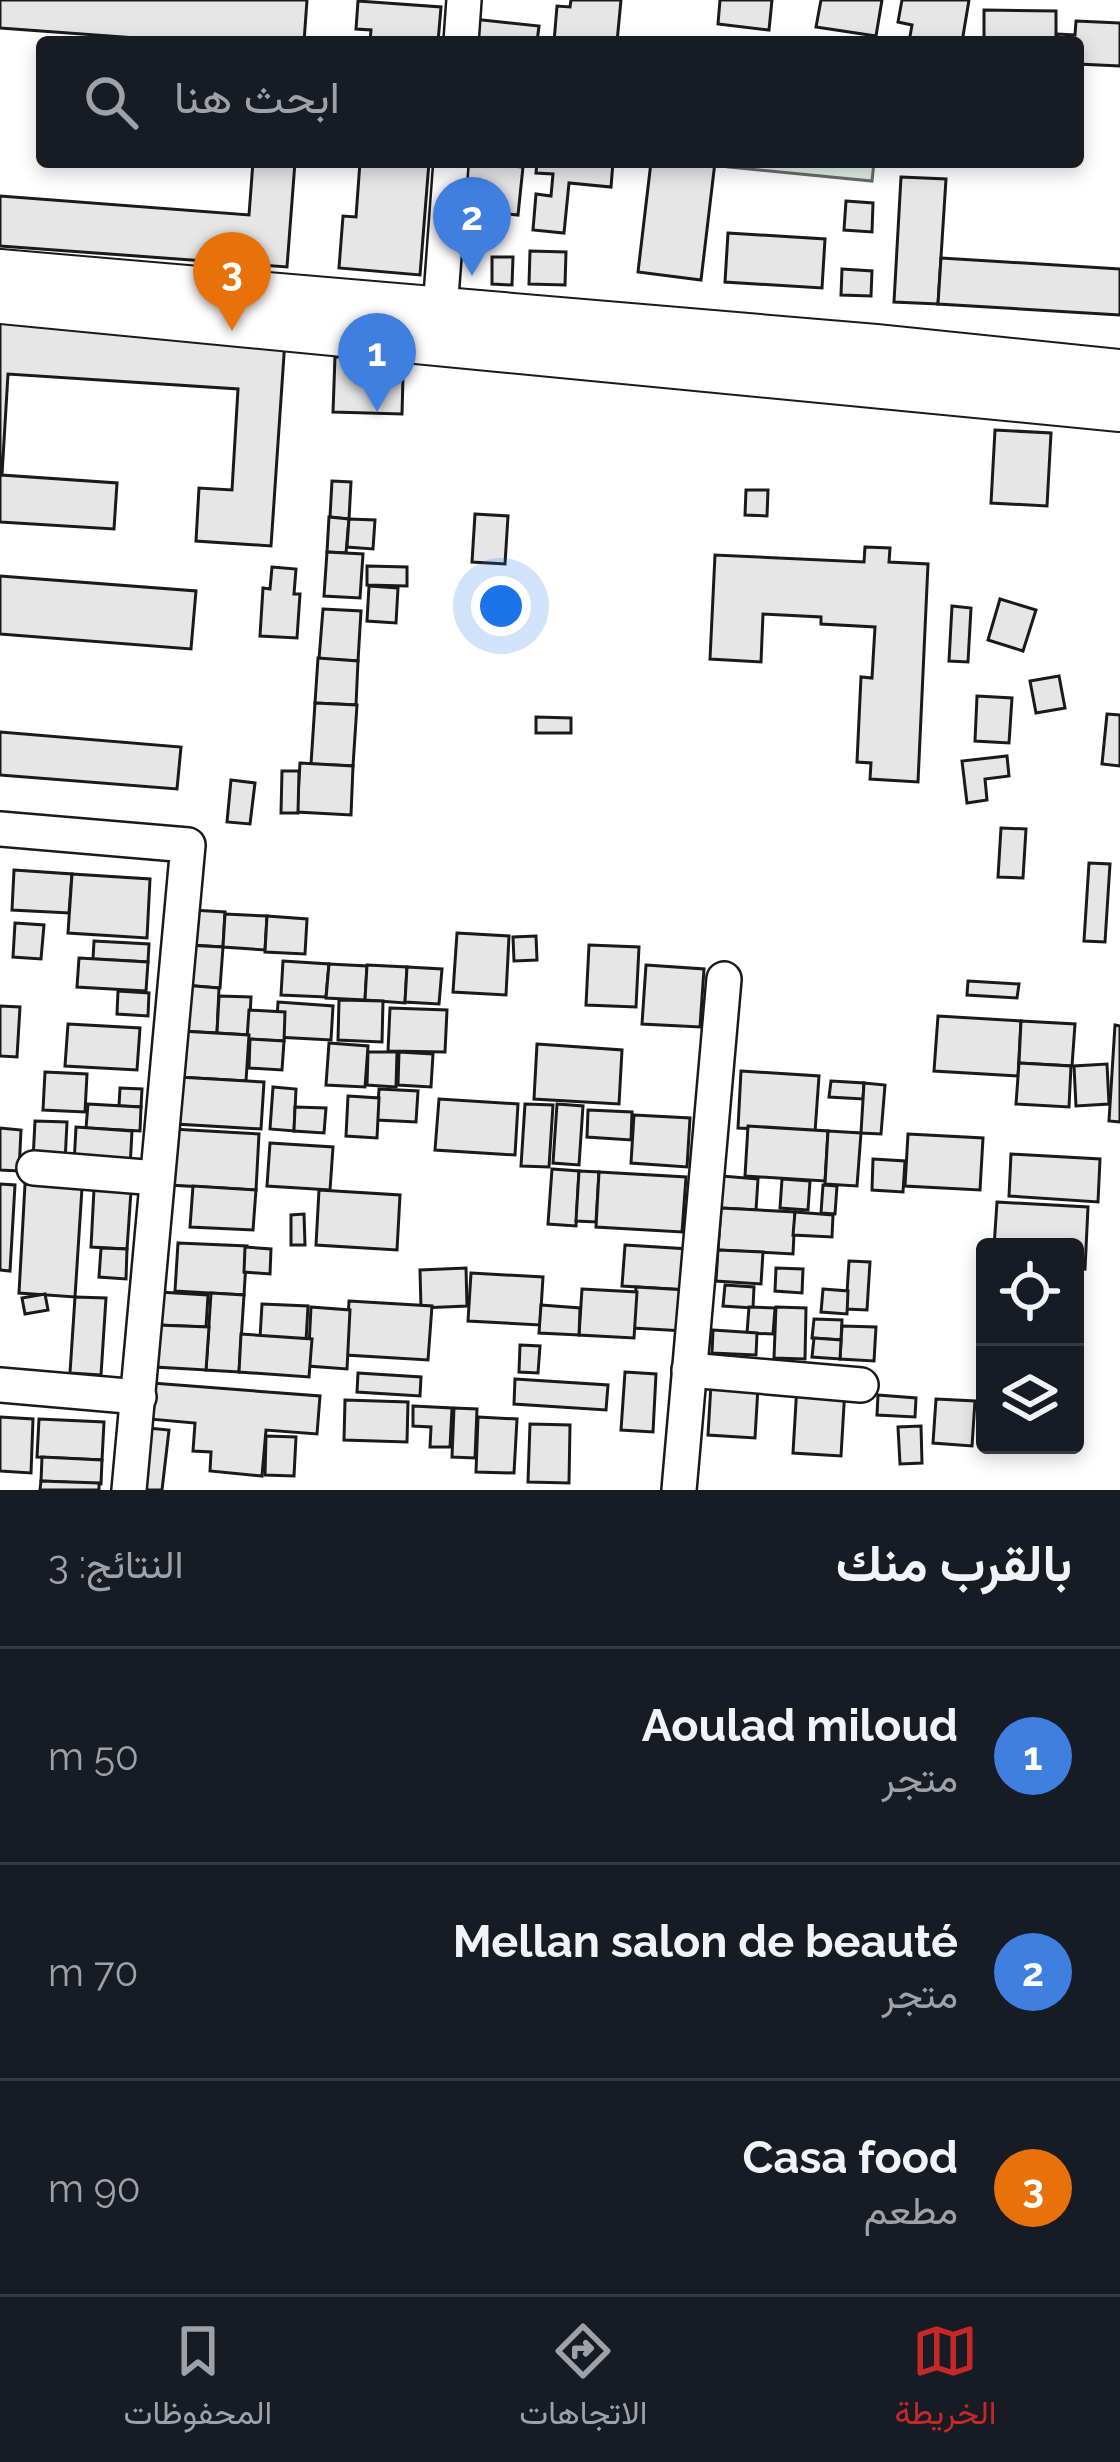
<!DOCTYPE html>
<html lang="ar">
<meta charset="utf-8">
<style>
:root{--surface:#171b24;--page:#20242c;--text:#f1f3f6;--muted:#9ea1a6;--line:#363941;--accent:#c62828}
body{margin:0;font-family:Raleway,Vazirmatn,sans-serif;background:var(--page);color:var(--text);direction:rtl}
.controls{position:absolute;right:36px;bottom:36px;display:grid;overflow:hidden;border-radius:12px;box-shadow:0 6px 18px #0003}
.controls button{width:108px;height:108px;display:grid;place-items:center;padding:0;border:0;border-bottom:3px solid var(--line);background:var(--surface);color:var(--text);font:60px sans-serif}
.you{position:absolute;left:501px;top:606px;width:42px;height:42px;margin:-30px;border:9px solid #fff;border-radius:50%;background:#1a73e8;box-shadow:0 0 0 18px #1a73e833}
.badge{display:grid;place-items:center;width:78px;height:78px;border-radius:50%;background:var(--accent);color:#fff;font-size:39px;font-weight:700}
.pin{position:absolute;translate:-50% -99px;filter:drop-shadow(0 3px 6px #0008)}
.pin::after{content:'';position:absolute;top:63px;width:42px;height:36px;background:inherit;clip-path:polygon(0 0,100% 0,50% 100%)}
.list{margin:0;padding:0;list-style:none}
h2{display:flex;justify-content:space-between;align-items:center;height:156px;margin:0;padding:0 48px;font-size:51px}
h2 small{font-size:39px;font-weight:400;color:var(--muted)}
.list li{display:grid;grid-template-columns:78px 1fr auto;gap:36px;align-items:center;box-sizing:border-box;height:216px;padding:0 48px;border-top:3px solid var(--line)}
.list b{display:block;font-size:45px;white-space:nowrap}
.list p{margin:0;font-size:39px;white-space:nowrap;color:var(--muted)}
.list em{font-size:39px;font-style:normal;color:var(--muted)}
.icon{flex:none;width:66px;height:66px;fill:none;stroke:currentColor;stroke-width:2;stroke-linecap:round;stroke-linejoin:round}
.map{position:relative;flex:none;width:1120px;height:1490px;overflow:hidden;direction:ltr}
.search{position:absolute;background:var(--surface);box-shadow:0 6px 18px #0003;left:36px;right:36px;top:36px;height:132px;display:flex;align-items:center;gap:30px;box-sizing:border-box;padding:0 42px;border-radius:12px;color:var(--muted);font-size:45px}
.sheet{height:804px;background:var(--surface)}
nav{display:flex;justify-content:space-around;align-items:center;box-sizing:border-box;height:168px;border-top:3px solid var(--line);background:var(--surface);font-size:33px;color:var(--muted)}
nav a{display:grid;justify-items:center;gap:6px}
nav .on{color:var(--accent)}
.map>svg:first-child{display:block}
.green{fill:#e0efe3;stroke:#6a6a6a;stroke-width:3}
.building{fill:#e6e6e6;stroke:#1a1a1a;stroke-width:3}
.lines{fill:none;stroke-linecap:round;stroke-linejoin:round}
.minor-casing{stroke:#1a1a1a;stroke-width:38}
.major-casing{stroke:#1a1a1a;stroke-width:46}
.minor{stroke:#fff;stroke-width:33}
.major{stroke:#fff;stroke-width:42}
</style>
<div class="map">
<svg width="1120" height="1490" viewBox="0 0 1120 1490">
<rect width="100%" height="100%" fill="#fff"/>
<polygon class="green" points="729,162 874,162 872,181 728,167"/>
<g class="building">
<polygon points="0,0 307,0 304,42 191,42 0,28"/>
<polygon points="571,0 621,0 617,42 554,42 557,6 570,7"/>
<polygon points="720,0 772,0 769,30 718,24"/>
<polygon points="821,0 882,0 876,36 816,27"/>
<polygon points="902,0 969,0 962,42 909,42 912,25 898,22"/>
<polygon points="358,1 441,7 438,42 370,42 371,30 356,29"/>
<polygon points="984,10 1056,11 1056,42 984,42"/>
<polygon points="473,19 539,26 537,42 471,42"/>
<polygon points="1076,21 1120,23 1120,66 1078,64 1078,42 1057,42 1058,34 1075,35"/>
<polygon points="253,162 295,162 287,267 0,246 0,196 249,215"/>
<polygon points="360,162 429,162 420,275 339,268 343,216 356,217"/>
<polygon points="458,162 523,167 518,215 454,208"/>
<polygon points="537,162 613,162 611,187 569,183 564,233 533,230 536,194 551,196 553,174 536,173"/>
<polygon points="651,162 715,162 701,280 638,272"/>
<polygon points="901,177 946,179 938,304 894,302"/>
<polygon points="846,201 873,203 872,232 844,230"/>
<polygon points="728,233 825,239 822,288 725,282"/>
<polygon points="530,251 566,252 565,285 529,284"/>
<polygon points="492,257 513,257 512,285 492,284"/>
<polygon points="941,258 1120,269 1120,315 938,304"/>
<polygon points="842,269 872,271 871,296 841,295"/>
<polygon points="0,321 285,340 271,546 196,541 199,488 232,490 238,389 8,374 2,475 117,483 114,529 0,522"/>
<polygon points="335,357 357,357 357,374 403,376 402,414 333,412"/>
<polygon points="995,430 1051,433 1047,506 991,503"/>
<polygon points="332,481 351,482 349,519 330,517"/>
<polygon points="746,490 768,490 767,516 745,515"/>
<polygon points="475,514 508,516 505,564 472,562"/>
<polygon points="329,517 349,519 346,553 327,552"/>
<polygon points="349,519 375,520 373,549 347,547"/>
<polygon points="865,547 890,548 889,562 928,564 918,782 870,779 871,763 857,762 861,677 872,678 875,627 821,624 821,617 763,614 761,662 710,659 715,555 864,562"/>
<polygon points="327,552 363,554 360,598 324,596"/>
<polygon points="367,566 407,567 407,586 367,585"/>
<polygon points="272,567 296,569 294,594 300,594 297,638 260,636 263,588 270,589"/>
<polygon points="0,576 196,591 191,649 0,634"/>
<polygon points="369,586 398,588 396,623 367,621"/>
<polygon points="1000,599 1036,610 1023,651 988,640"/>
<polygon points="952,606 971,608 968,662 949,661"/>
<polygon points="323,609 361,611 358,661 319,659"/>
<polygon points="318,658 358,661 356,705 315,703"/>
<polygon points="1059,676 1065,708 1036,713 1030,681"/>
<polygon points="977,696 1012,698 1009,743 975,741"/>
<polygon points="315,703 357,705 353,766 311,764"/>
<polygon points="1107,714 1120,715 1120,766 1102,764"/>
<polygon points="536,717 571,718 571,733 536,733"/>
<polygon points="0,732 181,747 177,789 0,775"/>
<polygon points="1007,756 1009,776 985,779 987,800 967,803 962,761"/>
<polygon points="300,763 353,766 351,815 297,812"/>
<polygon points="282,771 299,771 298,813 281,813"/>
<polygon points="231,780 255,783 250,824 227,822"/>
<polygon points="1001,828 1026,829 1023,878 998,877"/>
<polygon points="1089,863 1110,864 1105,942 1084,941"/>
<polygon points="14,870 72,874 69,913 12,910"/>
<polygon points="72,874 150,879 147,938 68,933"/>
<polygon points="192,910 225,912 223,947 190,945"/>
<polygon points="225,914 267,916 265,950 223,947"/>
<polygon points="267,916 307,919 305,954 265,952"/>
<polygon points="15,923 44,925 41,959 13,957"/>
<polygon points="457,933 509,936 506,995 453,992"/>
<polygon points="536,936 537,960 514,961 513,937"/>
<polygon points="94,941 149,944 148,962 93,959"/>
<polygon points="186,945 223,947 220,988 183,985"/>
<polygon points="589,945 639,947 636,1007 586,1005"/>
<polygon points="79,958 148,962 146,991 77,987"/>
<polygon points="283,961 329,964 326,997 281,995"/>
<polygon points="329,964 367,966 365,1000 326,998"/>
<polygon points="367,965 407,967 405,1003 365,1000"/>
<polygon points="646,965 704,969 700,1027 642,1024"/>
<polygon points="407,967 442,969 439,1004 405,1002"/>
<polygon points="968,981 1019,984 1017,998 967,995"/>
<polygon points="183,985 219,988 217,1033 181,1031"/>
<polygon points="118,991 149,993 148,1016 117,1014"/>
<polygon points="219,996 251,997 249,1035 217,1033"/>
<polygon points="339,1000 383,1001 382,1042 338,1040"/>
<polygon points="278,1002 333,1006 331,1040 276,1037"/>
<polygon points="0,1006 20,1007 17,1057 0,1056"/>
<polygon points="390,1008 447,1010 445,1052 388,1051"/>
<polygon points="249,1010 285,1012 284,1041 247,1039"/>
<polygon points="938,1016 1021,1021 1018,1076 934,1071"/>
<polygon points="1021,1021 1075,1024 1072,1066 1019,1063"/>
<polygon points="68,1024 140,1028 137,1070 65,1066"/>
<polygon points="1115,1025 1120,1026 1120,1122 1109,1121"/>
<polygon points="181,1031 249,1035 246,1081 178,1077"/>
<polygon points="250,1039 284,1041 282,1070 249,1068"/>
<polygon points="329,1043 368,1046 365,1087 326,1085"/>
<polygon points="537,1044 622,1050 619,1104 534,1099"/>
<polygon points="368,1052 397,1052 396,1087 367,1085"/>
<polygon points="399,1052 433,1054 431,1087 398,1085"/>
<polygon points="1019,1063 1071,1066 1069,1107 1016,1104"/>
<polygon points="1107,1064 1109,1104 1076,1106 1074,1066"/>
<polygon points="741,1071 819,1076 815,1132 738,1128"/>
<polygon points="45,1072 87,1074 85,1112 43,1110"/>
<polygon points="178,1077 264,1082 261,1129 176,1124"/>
<polygon points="831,1081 864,1083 863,1099 829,1097"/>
<polygon points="864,1083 885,1085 881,1134 861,1133"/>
<polygon points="273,1087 296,1089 294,1131 270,1129"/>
<polygon points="120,1088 142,1089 141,1107 119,1106"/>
<polygon points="379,1089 418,1091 416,1122 377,1120"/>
<polygon points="348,1096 379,1098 377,1138 346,1136"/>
<polygon points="439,1099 518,1104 515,1155 435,1150"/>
<polygon points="88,1104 141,1107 140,1131 86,1128"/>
<polygon points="525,1104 553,1105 549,1167 521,1166"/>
<polygon points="557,1104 583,1106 579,1165 553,1163"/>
<polygon points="295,1107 326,1108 324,1133 294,1131"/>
<polygon points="588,1110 632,1112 631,1140 587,1137"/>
<polygon points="634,1115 690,1118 687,1167 631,1163"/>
<polygon points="35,1121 67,1122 65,1162 33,1160"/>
<polygon points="748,1126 828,1131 825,1181 745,1176"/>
<polygon points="76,1127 132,1131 130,1168 74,1164"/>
<polygon points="0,1128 21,1130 19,1171 0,1170"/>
<polygon points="172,1129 259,1134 256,1190 169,1185"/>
<polygon points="828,1131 861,1133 857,1186 825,1184"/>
<polygon points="908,1134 983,1138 980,1190 905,1186"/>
<polygon points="270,1143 333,1147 330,1190 267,1186"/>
<polygon points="1011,1154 1100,1159 1098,1202 1009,1196"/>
<polygon points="873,1159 905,1161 903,1192 872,1190"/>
<polygon points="552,1169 579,1171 576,1226 548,1224"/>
<polygon points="579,1171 599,1172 596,1222 576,1221"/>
<polygon points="599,1172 686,1177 682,1232 596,1227"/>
<polygon points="722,1176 758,1179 756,1210 721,1208"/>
<polygon points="782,1179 810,1181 808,1210 780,1208"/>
<polygon points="0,1184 15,1185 10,1271 0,1270"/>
<polygon points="25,1184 82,1188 75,1297 19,1293"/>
<polygon points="823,1185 837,1186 835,1214 821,1213"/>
<polygon points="193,1186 256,1190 253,1230 190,1227"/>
<polygon points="94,1189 131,1191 127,1249 91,1247"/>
<polygon points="319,1190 400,1195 397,1250 316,1245"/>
<polygon points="997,1202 1088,1207 1085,1269 1075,1268 1075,1247 994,1247"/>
<polygon points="721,1208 795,1212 793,1254 718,1250"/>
<polygon points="795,1212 833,1215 832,1237 793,1235"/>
<polygon points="304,1214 305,1245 291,1245 291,1215"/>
<polygon points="178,1243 247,1246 244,1295 175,1291"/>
<polygon points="625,1245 689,1249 687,1290 622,1286"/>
<polygon points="245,1247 271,1249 270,1274 244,1272"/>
<polygon points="101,1248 127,1249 126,1279 99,1277"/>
<polygon points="718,1250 763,1252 761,1284 716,1281"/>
<polygon points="849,1261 870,1262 867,1310 846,1309"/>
<polygon points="466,1268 467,1306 421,1308 420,1270"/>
<polygon points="776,1268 803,1269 802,1293 775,1291"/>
<polygon points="471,1273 543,1277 540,1325 468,1321"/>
<polygon points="725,1285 754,1287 753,1308 723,1306"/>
<polygon points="636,1287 687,1290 684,1331 633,1328"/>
<polygon points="582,1289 637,1292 634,1338 579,1335"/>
<polygon points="823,1289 848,1291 847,1314 821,1312"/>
<polygon points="159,1292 208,1295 206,1327 157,1325"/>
<polygon points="211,1293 244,1295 239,1372 206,1370"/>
<polygon points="45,1294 48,1310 25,1314 22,1298"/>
<polygon points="75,1297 106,1298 101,1375 70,1373"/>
<polygon points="349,1301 432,1306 428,1360 346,1355"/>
<polygon points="262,1304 308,1306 306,1341 260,1338"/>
<polygon points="541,1305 580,1308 579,1335 539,1333"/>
<polygon points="311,1307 350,1310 347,1369 308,1366"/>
<polygon points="749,1307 775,1308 773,1334 747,1333"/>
<polygon points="776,1307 806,1308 805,1359 774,1358"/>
<polygon points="814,1319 842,1320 841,1340 812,1338"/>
<polygon points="157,1325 209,1327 206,1370 155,1367"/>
<polygon points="842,1326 876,1327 874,1361 840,1359"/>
<polygon points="713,1330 757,1333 756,1355 712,1353"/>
<polygon points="241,1334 312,1339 309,1377 239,1372"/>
<polygon points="814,1338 841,1340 840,1359 812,1357"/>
<polygon points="520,1345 540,1346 538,1373 519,1372"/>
<polygon points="625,1372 656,1374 653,1432 621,1430"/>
<polygon points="358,1373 421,1377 420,1396 357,1392"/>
<polygon points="515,1379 608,1385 606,1410 514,1404"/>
<polygon points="152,1383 320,1396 317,1434 266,1430 262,1476 210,1471 211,1452 193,1451 195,1423 149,1419"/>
<polygon points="711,1384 758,1387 755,1438 708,1435"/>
<polygon points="797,1385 845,1388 841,1456 793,1453"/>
<polygon points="878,1395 916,1398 915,1417 877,1415"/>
<polygon points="936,1399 975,1401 972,1446 933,1443"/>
<polygon points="345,1400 408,1402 407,1442 344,1440"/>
<polygon points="413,1406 452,1408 450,1447 430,1447 431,1427 413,1426"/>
<polygon points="454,1408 477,1409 475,1458 452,1457"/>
<polygon points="0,1417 33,1419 31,1473 0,1471"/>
<polygon points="478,1417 517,1419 514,1473 476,1472"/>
<polygon points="39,1419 104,1422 102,1460 37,1457"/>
<polygon points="530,1424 570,1425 569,1483 528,1482"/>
<polygon points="921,1426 922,1463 900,1464 898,1427"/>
<polygon points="148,1428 169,1430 162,1490 141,1490"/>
<polygon points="266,1436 296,1437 294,1476 265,1475"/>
<polygon points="42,1457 102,1460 101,1484 41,1481"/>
<polygon points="41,1481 99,1483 99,1490 40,1490"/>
</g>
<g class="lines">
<defs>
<g id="minor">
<polyline points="461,42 464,0"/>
<polyline points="440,310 451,162"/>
<polyline points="0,829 188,845 129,1490"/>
<polyline points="34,1168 157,1178"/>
<polyline points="689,1370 861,1385"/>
<polyline points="0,1385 139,1397"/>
<polyline points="679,1490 724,979"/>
</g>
<g id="major">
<polyline points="0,271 876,346 1120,371"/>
<polyline points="0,302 1120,410"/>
</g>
</defs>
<use href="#minor" class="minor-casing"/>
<use href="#major" class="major-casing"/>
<use href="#minor" class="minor"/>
<use href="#major" class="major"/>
</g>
</svg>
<div class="controls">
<button><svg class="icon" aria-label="locate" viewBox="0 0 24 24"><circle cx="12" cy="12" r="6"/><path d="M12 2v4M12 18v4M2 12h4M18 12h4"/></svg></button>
<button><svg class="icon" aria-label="layers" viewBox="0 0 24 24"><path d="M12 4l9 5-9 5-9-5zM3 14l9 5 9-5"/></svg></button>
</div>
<div class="you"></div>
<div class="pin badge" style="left:377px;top:412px;background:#3f7fe0">1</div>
<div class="pin badge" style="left:472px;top:276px;background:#3f7fe0">2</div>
<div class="pin badge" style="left:232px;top:331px;background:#e8710a">3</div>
<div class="search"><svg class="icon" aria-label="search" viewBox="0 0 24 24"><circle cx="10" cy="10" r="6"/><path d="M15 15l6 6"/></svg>ابحث هنا</div>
</div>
<section class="sheet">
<h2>بالقرب منك<small>النتائج: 3</small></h2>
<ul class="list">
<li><span class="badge" style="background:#3f7fe0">1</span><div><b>Aoulad miloud</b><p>متجر</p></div><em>50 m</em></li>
<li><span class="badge" style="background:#3f7fe0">2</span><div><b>Mellan salon de beauté</b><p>متجر</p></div><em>70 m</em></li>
<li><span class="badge" style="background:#e8710a">3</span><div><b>Casa food</b><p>مطعم</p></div><em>90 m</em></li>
</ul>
</section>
<nav>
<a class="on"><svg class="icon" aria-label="map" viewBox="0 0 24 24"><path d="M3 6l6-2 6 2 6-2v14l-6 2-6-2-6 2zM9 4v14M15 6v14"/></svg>الخريطة</a>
<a><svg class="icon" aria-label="directions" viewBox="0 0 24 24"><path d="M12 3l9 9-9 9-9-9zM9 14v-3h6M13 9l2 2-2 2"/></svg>الاتجاهات</a>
<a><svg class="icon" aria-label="saved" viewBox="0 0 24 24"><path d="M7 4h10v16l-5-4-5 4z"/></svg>المحفوظات</a>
</nav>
